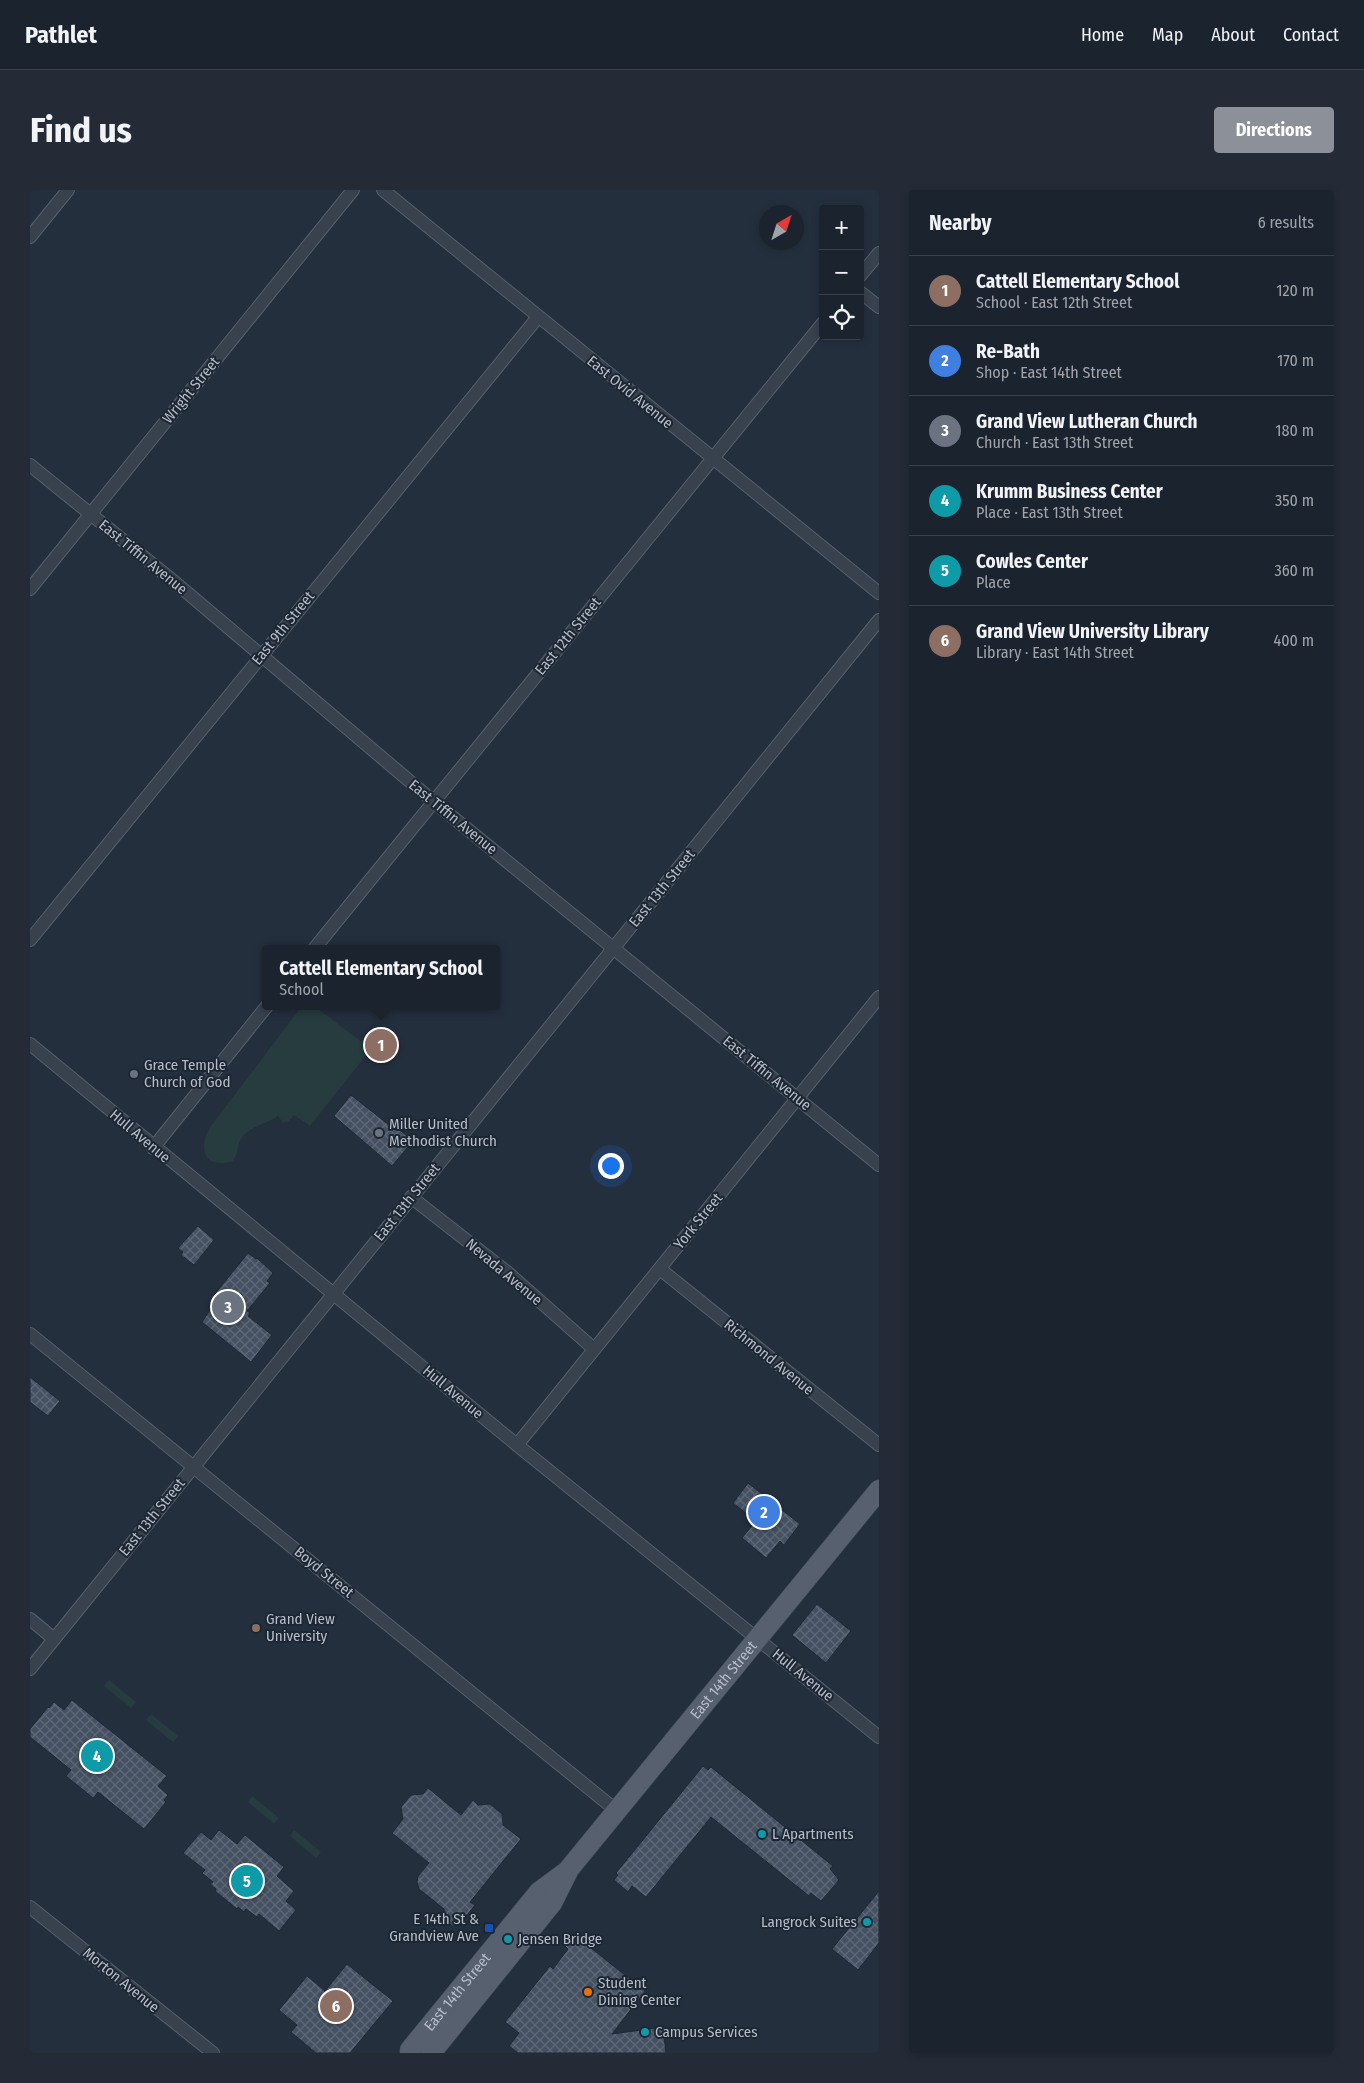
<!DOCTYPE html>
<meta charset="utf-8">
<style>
:root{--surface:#1b232e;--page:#242b36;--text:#f1f3f6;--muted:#a0a4aa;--line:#39404a;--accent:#8c9099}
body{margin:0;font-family:"Fira Sans Condensed",sans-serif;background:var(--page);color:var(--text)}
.controls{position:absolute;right:15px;top:15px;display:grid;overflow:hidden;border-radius:5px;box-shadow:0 2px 8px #0003}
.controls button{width:45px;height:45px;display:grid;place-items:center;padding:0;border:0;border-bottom:1px solid var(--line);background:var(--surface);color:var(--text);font:25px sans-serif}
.compass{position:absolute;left:729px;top:15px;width:45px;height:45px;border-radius:50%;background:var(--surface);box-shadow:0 2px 8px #0003;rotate:39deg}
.you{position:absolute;left:580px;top:975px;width:18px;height:18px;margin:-12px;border:4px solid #fff;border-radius:50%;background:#1a73e8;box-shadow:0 0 0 8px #1a73e833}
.badge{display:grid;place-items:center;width:32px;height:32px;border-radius:50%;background:var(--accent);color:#fff;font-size:16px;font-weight:700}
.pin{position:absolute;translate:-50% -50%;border:2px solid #fff;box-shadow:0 1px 5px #0006}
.popup{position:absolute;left:232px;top:755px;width:238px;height:65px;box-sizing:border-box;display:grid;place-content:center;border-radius:5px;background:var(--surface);filter:drop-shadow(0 1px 4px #0005);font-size:16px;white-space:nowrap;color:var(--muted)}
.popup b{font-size:19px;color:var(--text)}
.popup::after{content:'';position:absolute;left:50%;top:100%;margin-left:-10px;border:10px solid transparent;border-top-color:var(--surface)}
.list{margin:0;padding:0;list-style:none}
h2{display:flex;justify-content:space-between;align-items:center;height:65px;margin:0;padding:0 20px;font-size:21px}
h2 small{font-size:16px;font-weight:400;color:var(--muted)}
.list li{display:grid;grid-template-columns:32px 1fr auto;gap:15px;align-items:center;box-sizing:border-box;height:70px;padding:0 20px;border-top:1px solid var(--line)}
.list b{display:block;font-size:19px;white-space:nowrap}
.list p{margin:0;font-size:16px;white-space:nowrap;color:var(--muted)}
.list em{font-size:16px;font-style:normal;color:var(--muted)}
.icon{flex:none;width:28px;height:28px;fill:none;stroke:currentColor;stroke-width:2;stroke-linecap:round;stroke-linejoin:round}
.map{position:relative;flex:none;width:849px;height:1863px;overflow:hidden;border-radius:5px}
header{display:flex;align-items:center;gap:30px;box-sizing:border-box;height:70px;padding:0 25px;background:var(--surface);border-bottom:1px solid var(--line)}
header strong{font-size:24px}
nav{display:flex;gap:28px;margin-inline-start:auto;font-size:18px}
.intro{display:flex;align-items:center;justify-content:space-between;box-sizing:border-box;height:120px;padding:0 30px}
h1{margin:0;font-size:35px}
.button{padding:12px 22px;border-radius:5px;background:var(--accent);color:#fff;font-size:18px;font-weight:700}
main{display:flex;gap:30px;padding:0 30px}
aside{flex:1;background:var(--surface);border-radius:5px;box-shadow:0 2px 8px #0003}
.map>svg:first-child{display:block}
.green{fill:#263c3f}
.building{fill:url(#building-cross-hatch);stroke:#1f2835}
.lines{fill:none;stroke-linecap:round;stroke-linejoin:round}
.street-casing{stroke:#565f6c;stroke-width:14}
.primary-casing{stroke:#414a57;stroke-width:21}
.street{stroke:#38414e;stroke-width:12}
.primary{stroke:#56606e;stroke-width:20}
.worship-dot{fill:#6b7280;stroke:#1d2633;stroke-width:2}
.education-dot{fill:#8d6e63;stroke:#1d2633;stroke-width:2}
.culture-dot{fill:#0f9aa8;stroke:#1d2633;stroke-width:2}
.transit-dot{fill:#1a4fb4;stroke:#1d2633;stroke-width:2}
.food-dot{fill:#e8710a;stroke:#1d2633;stroke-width:2}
.labels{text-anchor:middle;stroke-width:4;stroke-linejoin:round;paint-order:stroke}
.street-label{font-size:15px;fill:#b4bcc9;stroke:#1d2633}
.poi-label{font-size:15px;fill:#b4bcc9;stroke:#1d2633;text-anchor:start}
</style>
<header>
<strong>Pathlet</strong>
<nav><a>Home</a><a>Map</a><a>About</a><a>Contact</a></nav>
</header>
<div class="intro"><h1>Find us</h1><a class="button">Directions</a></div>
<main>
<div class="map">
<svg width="849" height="1863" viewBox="0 0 849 1863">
<defs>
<pattern id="building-cross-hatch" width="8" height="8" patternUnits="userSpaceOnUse" patternTransform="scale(1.25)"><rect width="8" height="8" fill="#455162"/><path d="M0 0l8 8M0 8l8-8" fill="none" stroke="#5d6877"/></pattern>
</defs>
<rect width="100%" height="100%" fill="#242f3e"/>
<g class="green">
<path d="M272 816H284L341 859 280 936 264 925 259 931 253 933 248 926C236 934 218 937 211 949 207 956 208 964 203 971 174 980 167 958 181 936Z"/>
<polygon points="79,1490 106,1512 101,1518 74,1496"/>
<polygon points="121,1524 148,1546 143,1552 116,1530"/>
<polygon points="222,1606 249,1628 244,1634 218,1612"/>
<polygon points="264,1640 291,1662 286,1668 260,1646"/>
</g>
<g class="building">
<polygon points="321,905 359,935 361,933 383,951 362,976 304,926"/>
<polygon points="168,1036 184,1050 164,1075 151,1065 153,1062 148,1058"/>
<polygon points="218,1063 226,1069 227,1068 243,1083 237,1091 240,1093 217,1121 220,1123 218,1126 242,1145 221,1172 172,1132 188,1108 184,1105"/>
<polygon points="0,1187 30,1211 18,1226 0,1212"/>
<polygon points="718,1293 770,1334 754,1355 750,1351 736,1368 712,1348 726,1331 703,1313"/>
<polygon points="787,1414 821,1441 796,1473 762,1445"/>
<polygon points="42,1510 137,1586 128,1596 138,1605 134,1610 136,1612 114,1639 68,1602 63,1608 36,1586 41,1580 0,1547 0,1539 18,1517 19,1518 24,1512 34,1520"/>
<polygon points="673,1576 678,1580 681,1577 803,1676 800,1679 809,1690 791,1711 781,1703 779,1706 681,1627 616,1707 602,1696 598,1702 584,1690 588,1685 586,1683"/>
<polygon points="398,1598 431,1625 443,1610 448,1615 460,1614 472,1624 473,1635 491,1649 440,1712 445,1715 429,1735 422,1736 415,1730 414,1719 389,1699 387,1692 388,1686 399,1673 362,1643 373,1629 371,1617 381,1605 393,1604"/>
<polygon points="189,1640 207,1654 215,1645 254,1677 247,1686 264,1701 256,1711 266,1720 249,1741 229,1724 227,1727 216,1719 214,1722 208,1717 207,1719 185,1701 186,1699 180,1694 183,1692 172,1683 175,1680 153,1663 171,1642 181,1650"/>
<polygon points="849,1701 849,1753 828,1780 802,1759"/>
<polygon points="546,1742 558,1752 556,1754 615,1801 582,1844 633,1837 636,1863 488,1863 479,1856 489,1843 475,1832 520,1776 523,1779 538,1759 535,1756"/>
<polygon points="317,1774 363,1811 320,1863 286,1863 261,1842 267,1835 249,1820 277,1786 295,1801"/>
</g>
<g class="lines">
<defs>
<g id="street">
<polyline points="353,0 849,403"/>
<polyline points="0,47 38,0"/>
<polyline points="830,86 849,63"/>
<polyline points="830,102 849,117"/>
<polyline points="0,275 147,394 403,611 849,975"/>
<polyline points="0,399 323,0"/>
<polyline points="0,750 508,127"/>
<polyline points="284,759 793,133"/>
<polyline points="0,854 487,1255 849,1547"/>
<polyline points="123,958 237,816"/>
<polyline points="381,1007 477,1082 564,1159"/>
<polyline points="630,1079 849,1255"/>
<polyline points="0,1144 587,1621"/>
<polyline points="487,1255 849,807"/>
<polyline points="0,1429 24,1449"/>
<polyline points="0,1479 849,430"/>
<polyline points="0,1717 183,1863"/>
</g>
<g id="primary">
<path id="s1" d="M380 1863V1860L509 1702 536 1682"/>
<path id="s2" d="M401 1863 522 1713 539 1679 849 1300"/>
</g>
</defs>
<use href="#street" class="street-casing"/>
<use href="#primary" class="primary-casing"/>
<use href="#street" class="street"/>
<use href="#primary" class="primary"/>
</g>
<g class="worship-dot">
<circle cx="104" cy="884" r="5"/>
<circle cx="349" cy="943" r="5"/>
</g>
<circle class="education-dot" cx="226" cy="1438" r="5"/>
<g class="culture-dot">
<circle cx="732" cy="1644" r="5"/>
<circle cx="837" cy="1732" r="5"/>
<circle cx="478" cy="1749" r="5"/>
<circle cx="615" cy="1842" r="5"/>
</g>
<rect class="transit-dot" x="454" y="1733" width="10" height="10" rx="2.5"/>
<circle class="food-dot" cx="558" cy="1802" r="5"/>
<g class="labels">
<g class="street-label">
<text transform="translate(161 200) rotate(-51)" y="5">Wright Street</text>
<text transform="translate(600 202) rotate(39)" y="5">East Ovid Avenue</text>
<text transform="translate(113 367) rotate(39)" y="5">East Tiffin Avenue</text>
<text transform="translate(253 438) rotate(-51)" y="5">East 9th Street</text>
<text transform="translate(538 446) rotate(-51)" y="5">East 12th Street</text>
<text transform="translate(423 627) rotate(39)" y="5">East Tiffin Avenue</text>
<text transform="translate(632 698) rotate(-51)" y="5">East 13th Street</text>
<text transform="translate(737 883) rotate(39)" y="5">East Tiffin Avenue</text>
<text transform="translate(110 946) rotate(40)" y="5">Hull Avenue</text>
<text transform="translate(377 1012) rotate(-51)" y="5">East 13th Street</text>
<text transform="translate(668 1031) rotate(-51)" y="5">York Street</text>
<text transform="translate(474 1082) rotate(40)" y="5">Nevada Avenue</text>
<text transform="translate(739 1167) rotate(39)" y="5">Richmond Avenue</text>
<text transform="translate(423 1202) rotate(40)" y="5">Hull Avenue</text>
<text transform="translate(122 1327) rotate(-51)" y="5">East 13th Street</text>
<text transform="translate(294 1382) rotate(39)" y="5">Boyd Street</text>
<text transform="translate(773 1485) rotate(39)" y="5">Hull Avenue</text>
<text dy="5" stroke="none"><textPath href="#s2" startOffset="475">East 14th Street</textPath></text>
<text transform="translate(91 1790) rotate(39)" y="5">Morton Avenue</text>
<text dy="5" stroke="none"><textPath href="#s1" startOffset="78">East 14th Street</textPath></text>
</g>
<g class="poi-label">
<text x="114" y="880">Grace Temple<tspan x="114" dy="17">Church of God</tspan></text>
<text x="359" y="939">Miller United<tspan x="359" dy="17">Methodist Church</tspan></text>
<text x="236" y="1434">Grand View<tspan x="236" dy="17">University</tspan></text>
<text x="742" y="1649">L Apartments</text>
<text x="449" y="1734" text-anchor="end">E 14th St &amp;<tspan x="449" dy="17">Grandview Ave</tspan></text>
<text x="827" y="1737" text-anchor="end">Langrock Suites</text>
<text x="488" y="1754">Jensen Bridge</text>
<text x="568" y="1798">Student<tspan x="568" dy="17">Dining Center</tspan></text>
<text x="625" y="1847">Campus Services</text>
</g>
</g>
</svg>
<div class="controls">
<button>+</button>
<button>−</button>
<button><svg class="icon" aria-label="locate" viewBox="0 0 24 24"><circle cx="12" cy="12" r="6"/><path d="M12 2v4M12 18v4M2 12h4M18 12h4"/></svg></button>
</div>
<svg class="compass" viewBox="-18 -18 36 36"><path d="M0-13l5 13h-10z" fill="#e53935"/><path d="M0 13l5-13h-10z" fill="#a0a4aa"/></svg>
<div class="you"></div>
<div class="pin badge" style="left:351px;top:855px;background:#8d6e63">1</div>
<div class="popup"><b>Cattell Elementary School</b>School</div>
<div class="pin badge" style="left:734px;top:1322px;background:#3f7fe0">2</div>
<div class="pin badge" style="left:198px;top:1117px;background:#6b7280">3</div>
<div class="pin badge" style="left:67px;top:1566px;background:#0f9aa8">4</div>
<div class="pin badge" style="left:217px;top:1691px;background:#0f9aa8">5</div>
<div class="pin badge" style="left:306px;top:1816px;background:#8d6e63">6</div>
</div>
<aside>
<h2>Nearby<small>6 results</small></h2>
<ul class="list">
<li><span class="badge" style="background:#8d6e63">1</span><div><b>Cattell Elementary School</b><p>School · East 12th Street</p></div><em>120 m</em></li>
<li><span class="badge" style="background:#3f7fe0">2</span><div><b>Re-Bath</b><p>Shop · East 14th Street</p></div><em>170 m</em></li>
<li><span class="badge" style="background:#6b7280">3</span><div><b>Grand View Lutheran Church</b><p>Church · East 13th Street</p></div><em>180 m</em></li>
<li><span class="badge" style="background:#0f9aa8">4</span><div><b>Krumm Business Center</b><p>Place · East 13th Street</p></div><em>350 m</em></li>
<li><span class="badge" style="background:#0f9aa8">5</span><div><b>Cowles Center</b><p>Place</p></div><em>360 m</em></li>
<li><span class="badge" style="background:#8d6e63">6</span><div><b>Grand View University Library</b><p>Library · East 14th Street</p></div><em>400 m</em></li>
</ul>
</aside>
</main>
